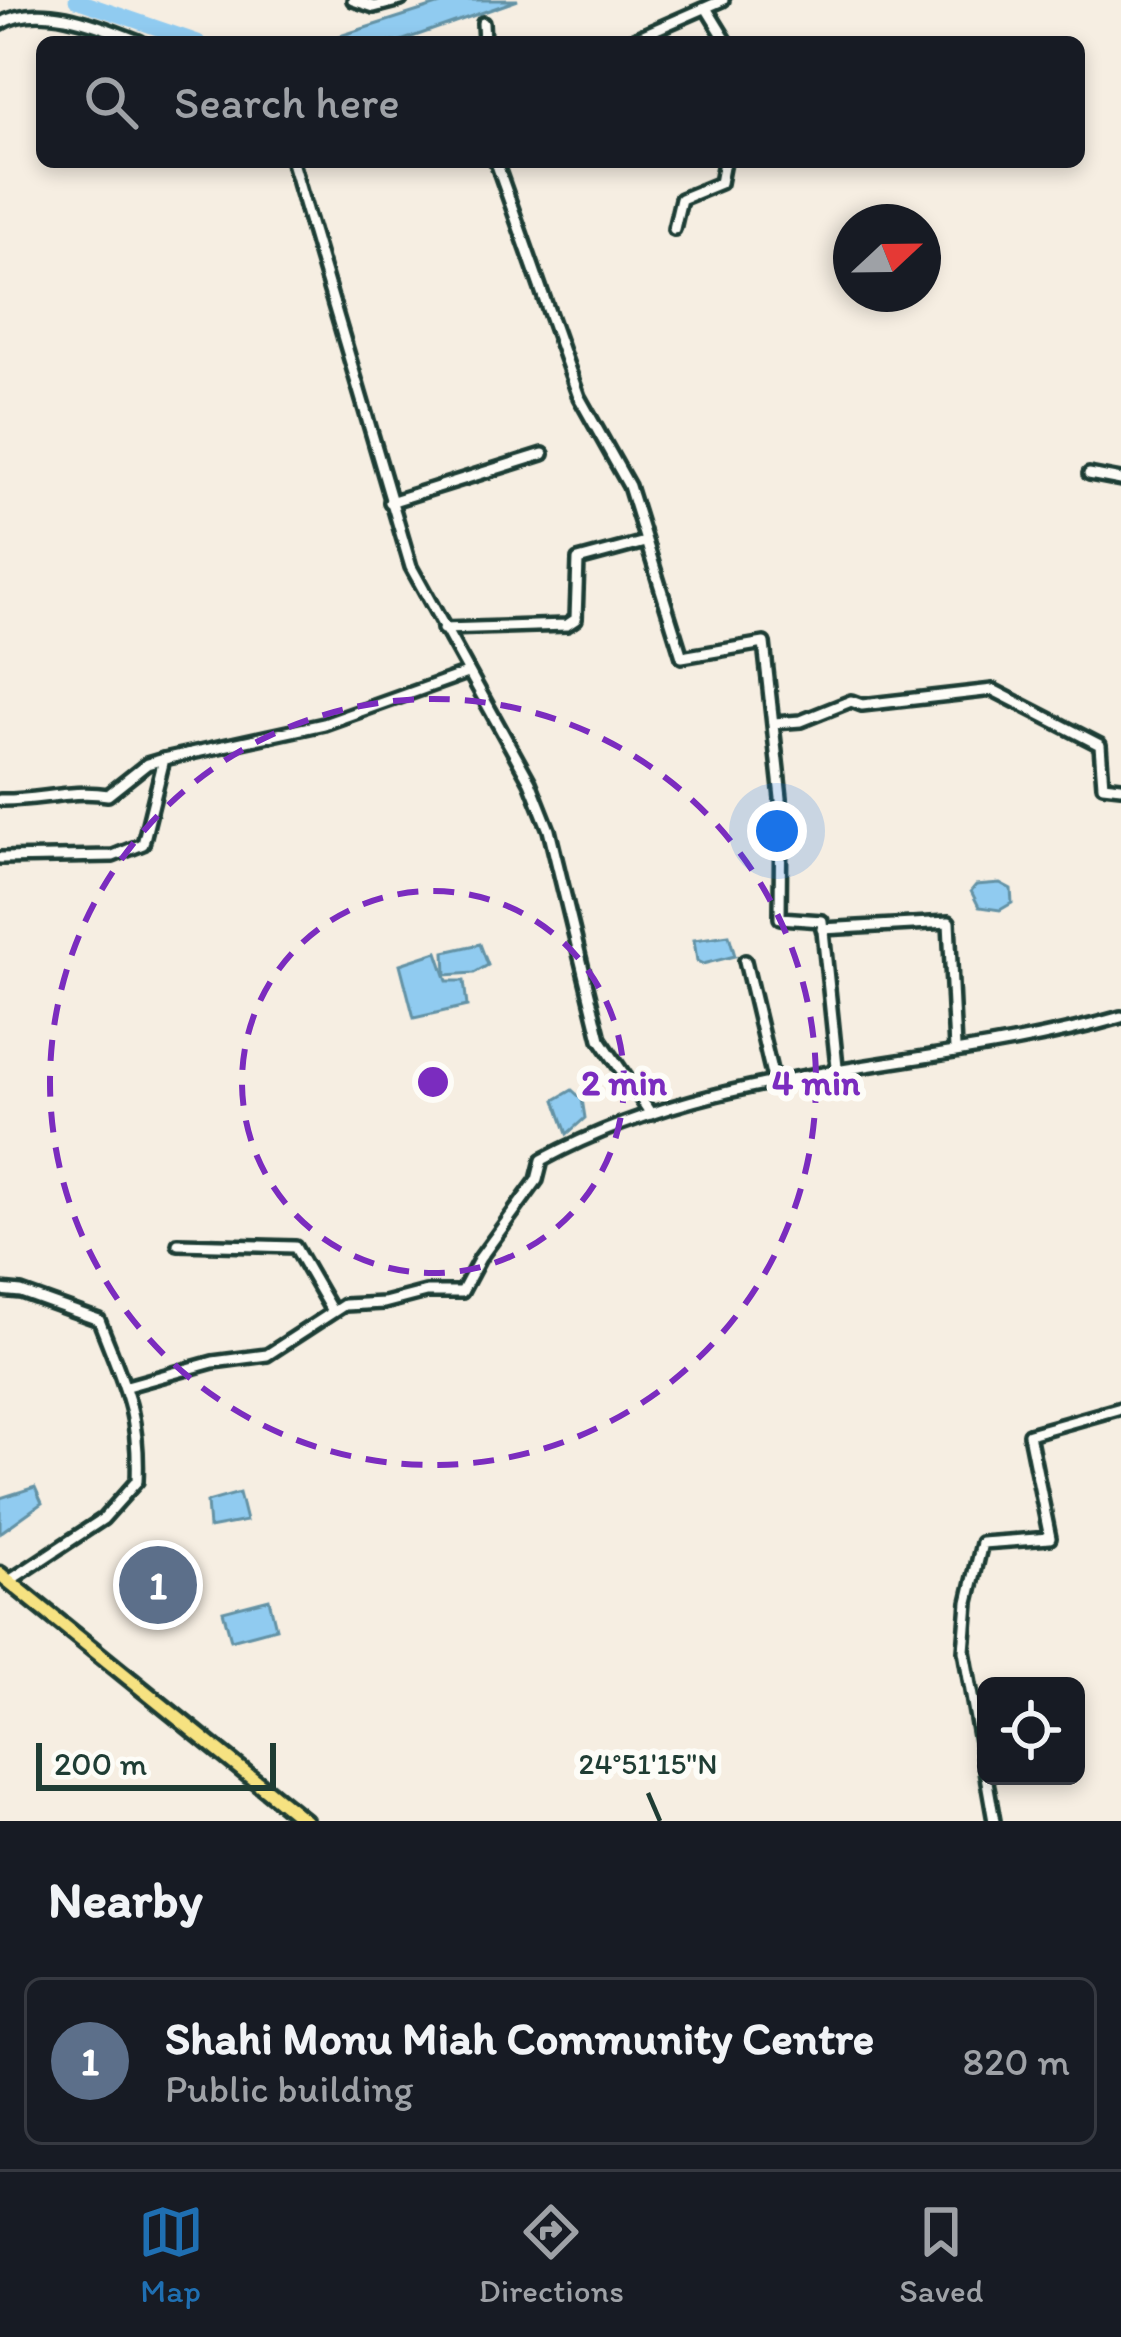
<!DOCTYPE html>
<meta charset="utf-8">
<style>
:root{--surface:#171b24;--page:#20242c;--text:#f1f3f6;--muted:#9ea1a6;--line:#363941;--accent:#1f6fb2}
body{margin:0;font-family:Itim,sans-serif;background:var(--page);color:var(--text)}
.controls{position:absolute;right:36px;bottom:36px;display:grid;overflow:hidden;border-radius:18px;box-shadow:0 6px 18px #0003}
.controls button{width:108px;height:108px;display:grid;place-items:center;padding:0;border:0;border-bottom:3px solid var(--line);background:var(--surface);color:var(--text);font:60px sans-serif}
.compass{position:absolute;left:833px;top:204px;width:108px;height:108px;border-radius:50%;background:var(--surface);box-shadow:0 6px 18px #0003;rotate:68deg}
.scale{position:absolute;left:36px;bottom:30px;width:240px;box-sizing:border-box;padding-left:12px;border:6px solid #1f3d34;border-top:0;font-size:33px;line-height:42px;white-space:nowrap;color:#1f3d34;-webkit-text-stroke:9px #fdfcf7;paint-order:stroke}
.you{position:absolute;left:777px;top:831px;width:42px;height:42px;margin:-30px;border:9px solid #fff;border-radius:50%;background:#1a73e8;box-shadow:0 0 0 18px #1a73e833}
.badge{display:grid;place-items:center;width:78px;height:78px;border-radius:50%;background:var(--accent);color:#fff;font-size:39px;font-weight:700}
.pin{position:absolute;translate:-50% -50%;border:6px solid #fff;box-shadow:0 3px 12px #0006}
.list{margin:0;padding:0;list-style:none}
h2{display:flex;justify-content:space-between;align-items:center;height:156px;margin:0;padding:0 48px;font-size:51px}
h2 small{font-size:39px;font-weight:400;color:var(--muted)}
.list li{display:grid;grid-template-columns:78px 1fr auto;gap:36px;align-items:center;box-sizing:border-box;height:168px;margin:0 24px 24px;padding:0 24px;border:3px solid var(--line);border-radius:18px}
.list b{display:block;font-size:45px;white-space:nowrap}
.list p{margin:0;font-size:39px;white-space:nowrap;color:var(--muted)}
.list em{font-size:39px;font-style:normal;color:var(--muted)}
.icon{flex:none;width:66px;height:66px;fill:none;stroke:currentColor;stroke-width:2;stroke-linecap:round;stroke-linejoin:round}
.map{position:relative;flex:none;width:1121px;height:1821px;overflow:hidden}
.search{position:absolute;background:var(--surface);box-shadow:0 6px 18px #0003;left:36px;right:36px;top:36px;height:132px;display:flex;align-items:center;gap:30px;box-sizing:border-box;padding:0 42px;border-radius:18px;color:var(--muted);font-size:45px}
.sheet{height:348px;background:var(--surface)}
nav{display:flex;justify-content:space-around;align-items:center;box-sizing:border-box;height:168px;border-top:3px solid var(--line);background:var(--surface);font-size:33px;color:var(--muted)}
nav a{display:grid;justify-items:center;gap:6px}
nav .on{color:var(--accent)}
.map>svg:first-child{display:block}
.water{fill:#90cbf0;stroke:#6392a5;stroke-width:3}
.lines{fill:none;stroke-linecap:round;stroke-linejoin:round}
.river{stroke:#90cbf0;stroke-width:15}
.minor-casing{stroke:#1f3d34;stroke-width:18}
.highway-casing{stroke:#1f3d34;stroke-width:21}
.minor{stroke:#fdfcf7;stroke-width:9}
.highway{stroke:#f6e281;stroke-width:12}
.ticks{fill:none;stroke:#1f3d34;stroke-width:4.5}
.ring{fill:none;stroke:#7b2cbf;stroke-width:6;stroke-dasharray:21 15}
.ticks-label{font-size:30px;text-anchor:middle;fill:#1f3d34;stroke:#fdfcf7;stroke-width:12;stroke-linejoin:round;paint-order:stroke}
.centre{fill:#7b2cbf;stroke:#fdfcf7;stroke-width:6}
.ring-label{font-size:36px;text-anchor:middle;font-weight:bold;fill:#7b2cbf;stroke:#fdfcf7;stroke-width:12;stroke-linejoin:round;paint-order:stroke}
</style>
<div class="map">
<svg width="1121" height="1821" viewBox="0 0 1121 1821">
<rect width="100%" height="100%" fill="#f6eee2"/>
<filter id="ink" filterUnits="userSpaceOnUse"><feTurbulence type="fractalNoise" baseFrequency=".00833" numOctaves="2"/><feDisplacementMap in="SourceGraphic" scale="24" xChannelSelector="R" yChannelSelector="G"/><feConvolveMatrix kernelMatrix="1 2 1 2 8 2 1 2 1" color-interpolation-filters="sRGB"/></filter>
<g filter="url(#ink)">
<g class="water">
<polygon points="453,0 518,0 398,42 321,42"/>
<polygon points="1000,883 1011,889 1012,903 1000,910 979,907 971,891 976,885"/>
<polygon points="729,935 735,956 703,964 697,961 694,940"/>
<polygon points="480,944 488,965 474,973 446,975 445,952"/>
<polygon points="437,952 447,981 464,981 467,1006 414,1018 400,964"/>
<polygon points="572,1090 582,1099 585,1118 567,1134 555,1100"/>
<polygon points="35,1487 42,1503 0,1533 0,1498"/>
<polygon points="239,1493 246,1521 209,1528 207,1502"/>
<polygon points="269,1599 276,1628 231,1640 223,1611"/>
</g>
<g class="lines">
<polyline class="river" points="76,0 198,42"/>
<defs>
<g id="minor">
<polyline points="353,0 374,7 401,0"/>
<polyline points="708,11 727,42"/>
<polyline points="483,23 484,42"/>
<path d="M0 24C38 0 98 25 141 42"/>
<polyline points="627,42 723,0"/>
<polyline points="292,162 411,567 530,782 549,830 600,1039 651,1114"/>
<polyline points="496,162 579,397 629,486 682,657 764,643 781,798 780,918 822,921 837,1067"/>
<polyline points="674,229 681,199 720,183 724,162"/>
<polyline points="1089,474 1121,480"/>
<polyline points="390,502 543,454"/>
<polyline points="443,629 567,625 576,619 578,560 645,542"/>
<polyline points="774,723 801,721 851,701 862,705 993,690 1100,745 1103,785 1121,787"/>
<path d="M0 800C38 801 71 789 108 795L147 764 164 759"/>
<polyline points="0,858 113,856 143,844 164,759 324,724 467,673"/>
<polyline points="822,929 949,922 955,1049"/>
<polyline points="745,961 774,1083"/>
<polyline points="178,1244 295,1247 332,1311"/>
<path d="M0 1290 21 1292 99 1320C123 1383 140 1411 137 1481L103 1519 9 1581"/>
<path d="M127 1386 213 1362 267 1355 344 1305 384 1303 426 1292H462L480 1258 537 1180 542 1160C722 1062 930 1072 1121 1017"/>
<polyline points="994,1821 964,1651 968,1602 982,1543 1050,1538 1029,1434 1121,1408"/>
</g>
<polyline id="highway" points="0,1574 305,1821"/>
</defs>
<use href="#minor" class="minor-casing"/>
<use href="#highway" class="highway-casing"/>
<use href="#minor" class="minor"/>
<use href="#highway" class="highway"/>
</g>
</g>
<path class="ticks" d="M648 1793 660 1821"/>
<g class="ring">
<circle cx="433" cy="1082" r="191"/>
<circle cx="433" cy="1082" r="383"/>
</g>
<g class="ticks-label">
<text x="648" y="1774">24°51'15"N</text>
</g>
<circle cx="433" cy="1082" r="18" class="centre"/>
<g class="ring-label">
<text x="624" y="1095">2 min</text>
<text x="816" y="1095">4 min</text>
</g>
</svg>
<div class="controls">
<button><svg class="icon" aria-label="locate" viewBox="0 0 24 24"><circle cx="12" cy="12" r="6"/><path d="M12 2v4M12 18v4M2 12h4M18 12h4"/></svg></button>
</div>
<svg class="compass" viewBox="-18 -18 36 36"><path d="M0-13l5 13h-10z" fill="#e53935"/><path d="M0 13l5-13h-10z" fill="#9ea1a6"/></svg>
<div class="scale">200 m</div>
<div class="you"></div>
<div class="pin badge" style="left:158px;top:1585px;background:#5c6f8a">1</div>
<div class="search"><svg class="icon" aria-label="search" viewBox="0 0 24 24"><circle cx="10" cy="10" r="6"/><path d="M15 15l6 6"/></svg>Search here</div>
</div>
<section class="sheet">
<h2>Nearby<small></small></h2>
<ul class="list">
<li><span class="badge" style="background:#5c6f8a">1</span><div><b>Shahi Monu Miah Community Centre</b><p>Public building</p></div><em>820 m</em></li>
</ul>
</section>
<nav>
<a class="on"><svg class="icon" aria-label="map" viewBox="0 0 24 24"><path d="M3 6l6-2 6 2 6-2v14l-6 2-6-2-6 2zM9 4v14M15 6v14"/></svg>Map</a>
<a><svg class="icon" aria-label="directions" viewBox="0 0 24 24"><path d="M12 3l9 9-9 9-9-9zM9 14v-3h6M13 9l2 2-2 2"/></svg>Directions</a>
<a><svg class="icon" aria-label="saved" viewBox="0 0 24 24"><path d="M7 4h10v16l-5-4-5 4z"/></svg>Saved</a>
</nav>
